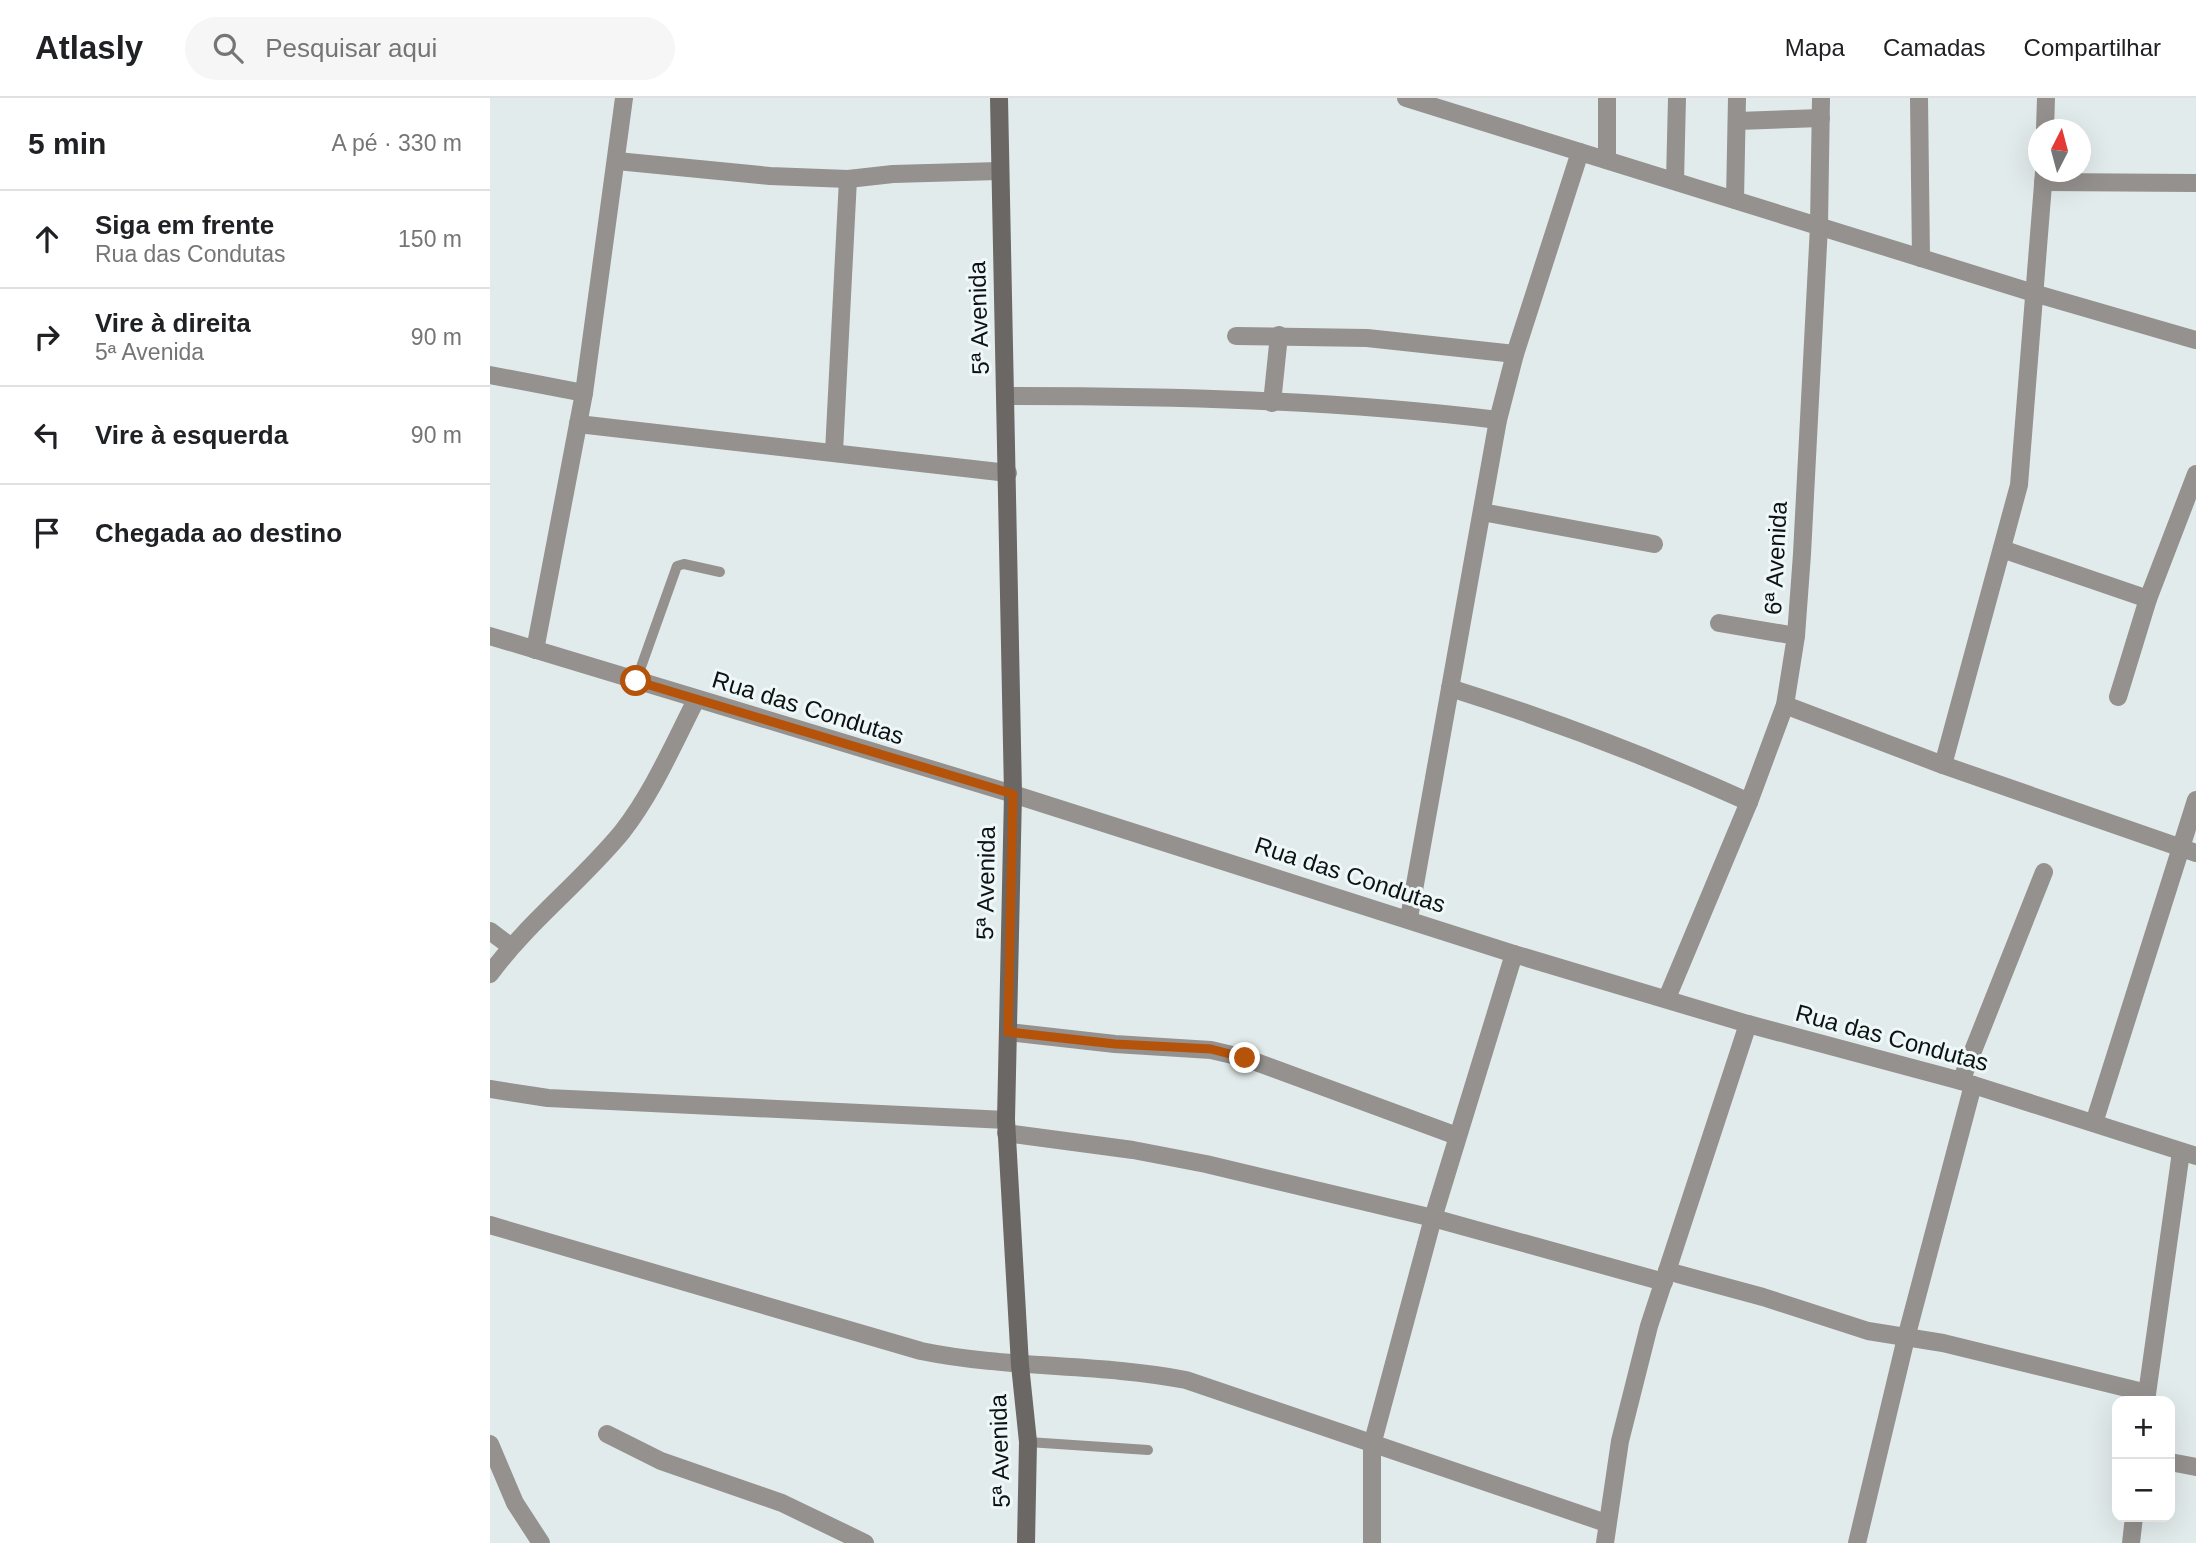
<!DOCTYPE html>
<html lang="pt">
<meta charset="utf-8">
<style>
:root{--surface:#fff;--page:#f6f6f6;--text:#202124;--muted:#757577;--line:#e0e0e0}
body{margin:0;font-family:Arial,sans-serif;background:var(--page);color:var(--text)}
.controls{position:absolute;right:21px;bottom:21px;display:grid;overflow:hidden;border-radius:14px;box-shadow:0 7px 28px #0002}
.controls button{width:63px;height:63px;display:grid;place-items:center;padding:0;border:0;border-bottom:2px solid var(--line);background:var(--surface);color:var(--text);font:35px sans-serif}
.compass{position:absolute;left:1538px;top:21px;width:63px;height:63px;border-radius:50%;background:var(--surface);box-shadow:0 7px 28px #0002;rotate:6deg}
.stop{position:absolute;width:21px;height:21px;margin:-16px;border:5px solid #b45309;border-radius:50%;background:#fff}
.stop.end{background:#b45309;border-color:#fff;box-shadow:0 2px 7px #0008}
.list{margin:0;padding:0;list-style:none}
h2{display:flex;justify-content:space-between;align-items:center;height:91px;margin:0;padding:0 28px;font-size:30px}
h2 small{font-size:23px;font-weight:400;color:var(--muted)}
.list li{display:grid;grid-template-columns:46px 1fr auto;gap:21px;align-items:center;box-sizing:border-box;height:98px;padding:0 28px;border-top:2px solid var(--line)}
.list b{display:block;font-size:26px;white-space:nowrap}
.list p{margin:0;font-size:23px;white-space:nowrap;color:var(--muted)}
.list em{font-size:23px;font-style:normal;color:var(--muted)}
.icon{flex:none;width:38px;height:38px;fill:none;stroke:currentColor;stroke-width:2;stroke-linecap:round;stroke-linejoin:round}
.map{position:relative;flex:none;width:1706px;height:1445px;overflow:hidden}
header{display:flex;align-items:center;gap:42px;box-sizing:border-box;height:98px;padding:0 35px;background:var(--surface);border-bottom:2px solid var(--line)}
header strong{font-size:33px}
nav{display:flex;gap:38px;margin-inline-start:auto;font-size:24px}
.search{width:490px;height:63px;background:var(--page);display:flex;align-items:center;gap:18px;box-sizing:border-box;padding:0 24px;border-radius:38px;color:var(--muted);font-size:26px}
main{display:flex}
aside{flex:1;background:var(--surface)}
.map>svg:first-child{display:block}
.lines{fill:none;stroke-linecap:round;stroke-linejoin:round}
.lane{stroke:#94918f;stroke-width:10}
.street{stroke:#94918f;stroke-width:18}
.secondary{stroke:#6b6765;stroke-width:18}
.route{stroke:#b45309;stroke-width:9}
.labels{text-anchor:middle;stroke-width:6;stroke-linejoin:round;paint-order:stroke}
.street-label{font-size:24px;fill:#0f1212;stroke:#eff8f8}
</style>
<header>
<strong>Atlasly</strong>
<div class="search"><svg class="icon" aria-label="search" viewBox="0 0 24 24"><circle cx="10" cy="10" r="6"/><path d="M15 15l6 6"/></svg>Pesquisar aqui</div>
<nav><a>Mapa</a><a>Camadas</a><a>Compartilhar</a></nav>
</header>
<main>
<aside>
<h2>5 min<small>A pé · 330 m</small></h2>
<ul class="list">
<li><svg class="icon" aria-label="ahead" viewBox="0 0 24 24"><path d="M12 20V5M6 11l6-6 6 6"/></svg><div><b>Siga em frente</b><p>Rua das Condutas</p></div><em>150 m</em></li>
<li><svg class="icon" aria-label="right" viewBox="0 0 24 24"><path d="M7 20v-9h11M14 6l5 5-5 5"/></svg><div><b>Vire à direita</b><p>5ª Avenida</p></div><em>90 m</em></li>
<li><svg class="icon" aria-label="left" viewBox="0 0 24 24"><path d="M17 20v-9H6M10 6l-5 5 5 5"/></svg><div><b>Vire à esquerda</b></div><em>90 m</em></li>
<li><svg class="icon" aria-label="arrive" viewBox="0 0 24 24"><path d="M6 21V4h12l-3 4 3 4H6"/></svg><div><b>Chegada ao destino</b></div></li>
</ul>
</aside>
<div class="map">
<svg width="1706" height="1445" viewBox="0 0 1706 1445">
<rect width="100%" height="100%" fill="#e2ebeb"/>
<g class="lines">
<g class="lane">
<polyline points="146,583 187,468 194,466 230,474"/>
<polyline points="538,1344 658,1352"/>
</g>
<g class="street">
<polyline points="916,0 1547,196 1706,242"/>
<polyline points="1117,0 1117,62"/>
<polyline points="1429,0 1431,160"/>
<polyline points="1247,23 1331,20"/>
<polyline points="1555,32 1556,0"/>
<polyline points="127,63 280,78 358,81 403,76 509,73"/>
<polyline points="1185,83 1187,0"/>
<polyline points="1553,84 1706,85"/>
<polyline points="1245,102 1247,0"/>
<polyline points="746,238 877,240 1025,256"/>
<polyline points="0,277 94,295"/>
<path d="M515 298C680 298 845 302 1008 322"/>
<polyline points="782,305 789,237"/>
<polyline points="88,326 518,375"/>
<polyline points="344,354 358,81"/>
<polyline points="992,414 1164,446"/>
<polyline points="1512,451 1658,501"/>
<polyline points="1229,525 1306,538"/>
<polyline points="0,538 523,696 1024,856 1258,926 1471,983 1706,1058"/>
<polyline points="45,552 94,295 134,0"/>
<path d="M960 590C1062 622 1162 660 1259 704"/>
<polyline points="1628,599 1658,501 1706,376"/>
<polyline points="1295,607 1453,667 1706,755"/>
<polyline points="1453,667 1529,387 1554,74"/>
<polyline points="919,820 1008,322 1025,256 1090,54"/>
<polyline points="0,833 20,848"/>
<path d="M0 876C38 824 91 784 132 734 163 694 183 647 206 602"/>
<polyline points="1177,900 1259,704 1295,607 1306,538 1312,456 1329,128 1331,0"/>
<polyline points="518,934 625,946 721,952 755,960 967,1038"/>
<polyline points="1471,983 1554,774"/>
<polyline points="0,991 58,1000 516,1022"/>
<polyline points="1604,1025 1706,702"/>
<polyline points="516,1035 643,1052 716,1066 943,1120 1174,1184"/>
<path d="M0 1127 431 1253C518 1271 608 1265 696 1282L1116 1425"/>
<polyline points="1177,1173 1273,1199 1378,1233 1453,1245 1657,1295"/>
<polyline points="1656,1303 1691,1054"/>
<polyline points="117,1336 171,1363 292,1405 375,1445"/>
<polyline points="0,1346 25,1405 51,1445"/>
<polyline points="1680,1364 1706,1369"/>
<polyline points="882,1445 882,1347 943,1120 1024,856"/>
<polyline points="1115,1445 1130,1343 1159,1228 1258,926"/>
<polyline points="1367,1445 1416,1240 1483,987"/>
<polyline points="1641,1445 1644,1419"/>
</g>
<polyline class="secondary" points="509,0 523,696 516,1022 530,1267 538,1344 536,1445"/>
</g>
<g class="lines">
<polyline class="route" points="146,583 523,696 518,934 625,946 721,951 755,960"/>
</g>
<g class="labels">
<g class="street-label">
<text transform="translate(489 220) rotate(-92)" y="8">5ª Avenida</text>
<text transform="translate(1286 460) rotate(-87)" y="8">6ª Avenida</text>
<text transform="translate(318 610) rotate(17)" y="8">Rua das Condutas</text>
<text transform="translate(860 777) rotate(18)" y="8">Rua das Condutas</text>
<text transform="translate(496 785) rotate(-89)" y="8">5ª Avenida</text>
<text transform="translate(1402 940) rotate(15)" y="8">Rua das Condutas</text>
<text transform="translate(510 1353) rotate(-92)" y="8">5ª Avenida</text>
</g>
</g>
</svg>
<div class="controls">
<button>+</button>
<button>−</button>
</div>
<svg class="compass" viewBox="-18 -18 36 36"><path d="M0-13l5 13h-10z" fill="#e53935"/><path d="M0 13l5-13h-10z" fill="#757577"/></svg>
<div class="stop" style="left:146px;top:583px"></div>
<div class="stop end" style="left:755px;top:960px"></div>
</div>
</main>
